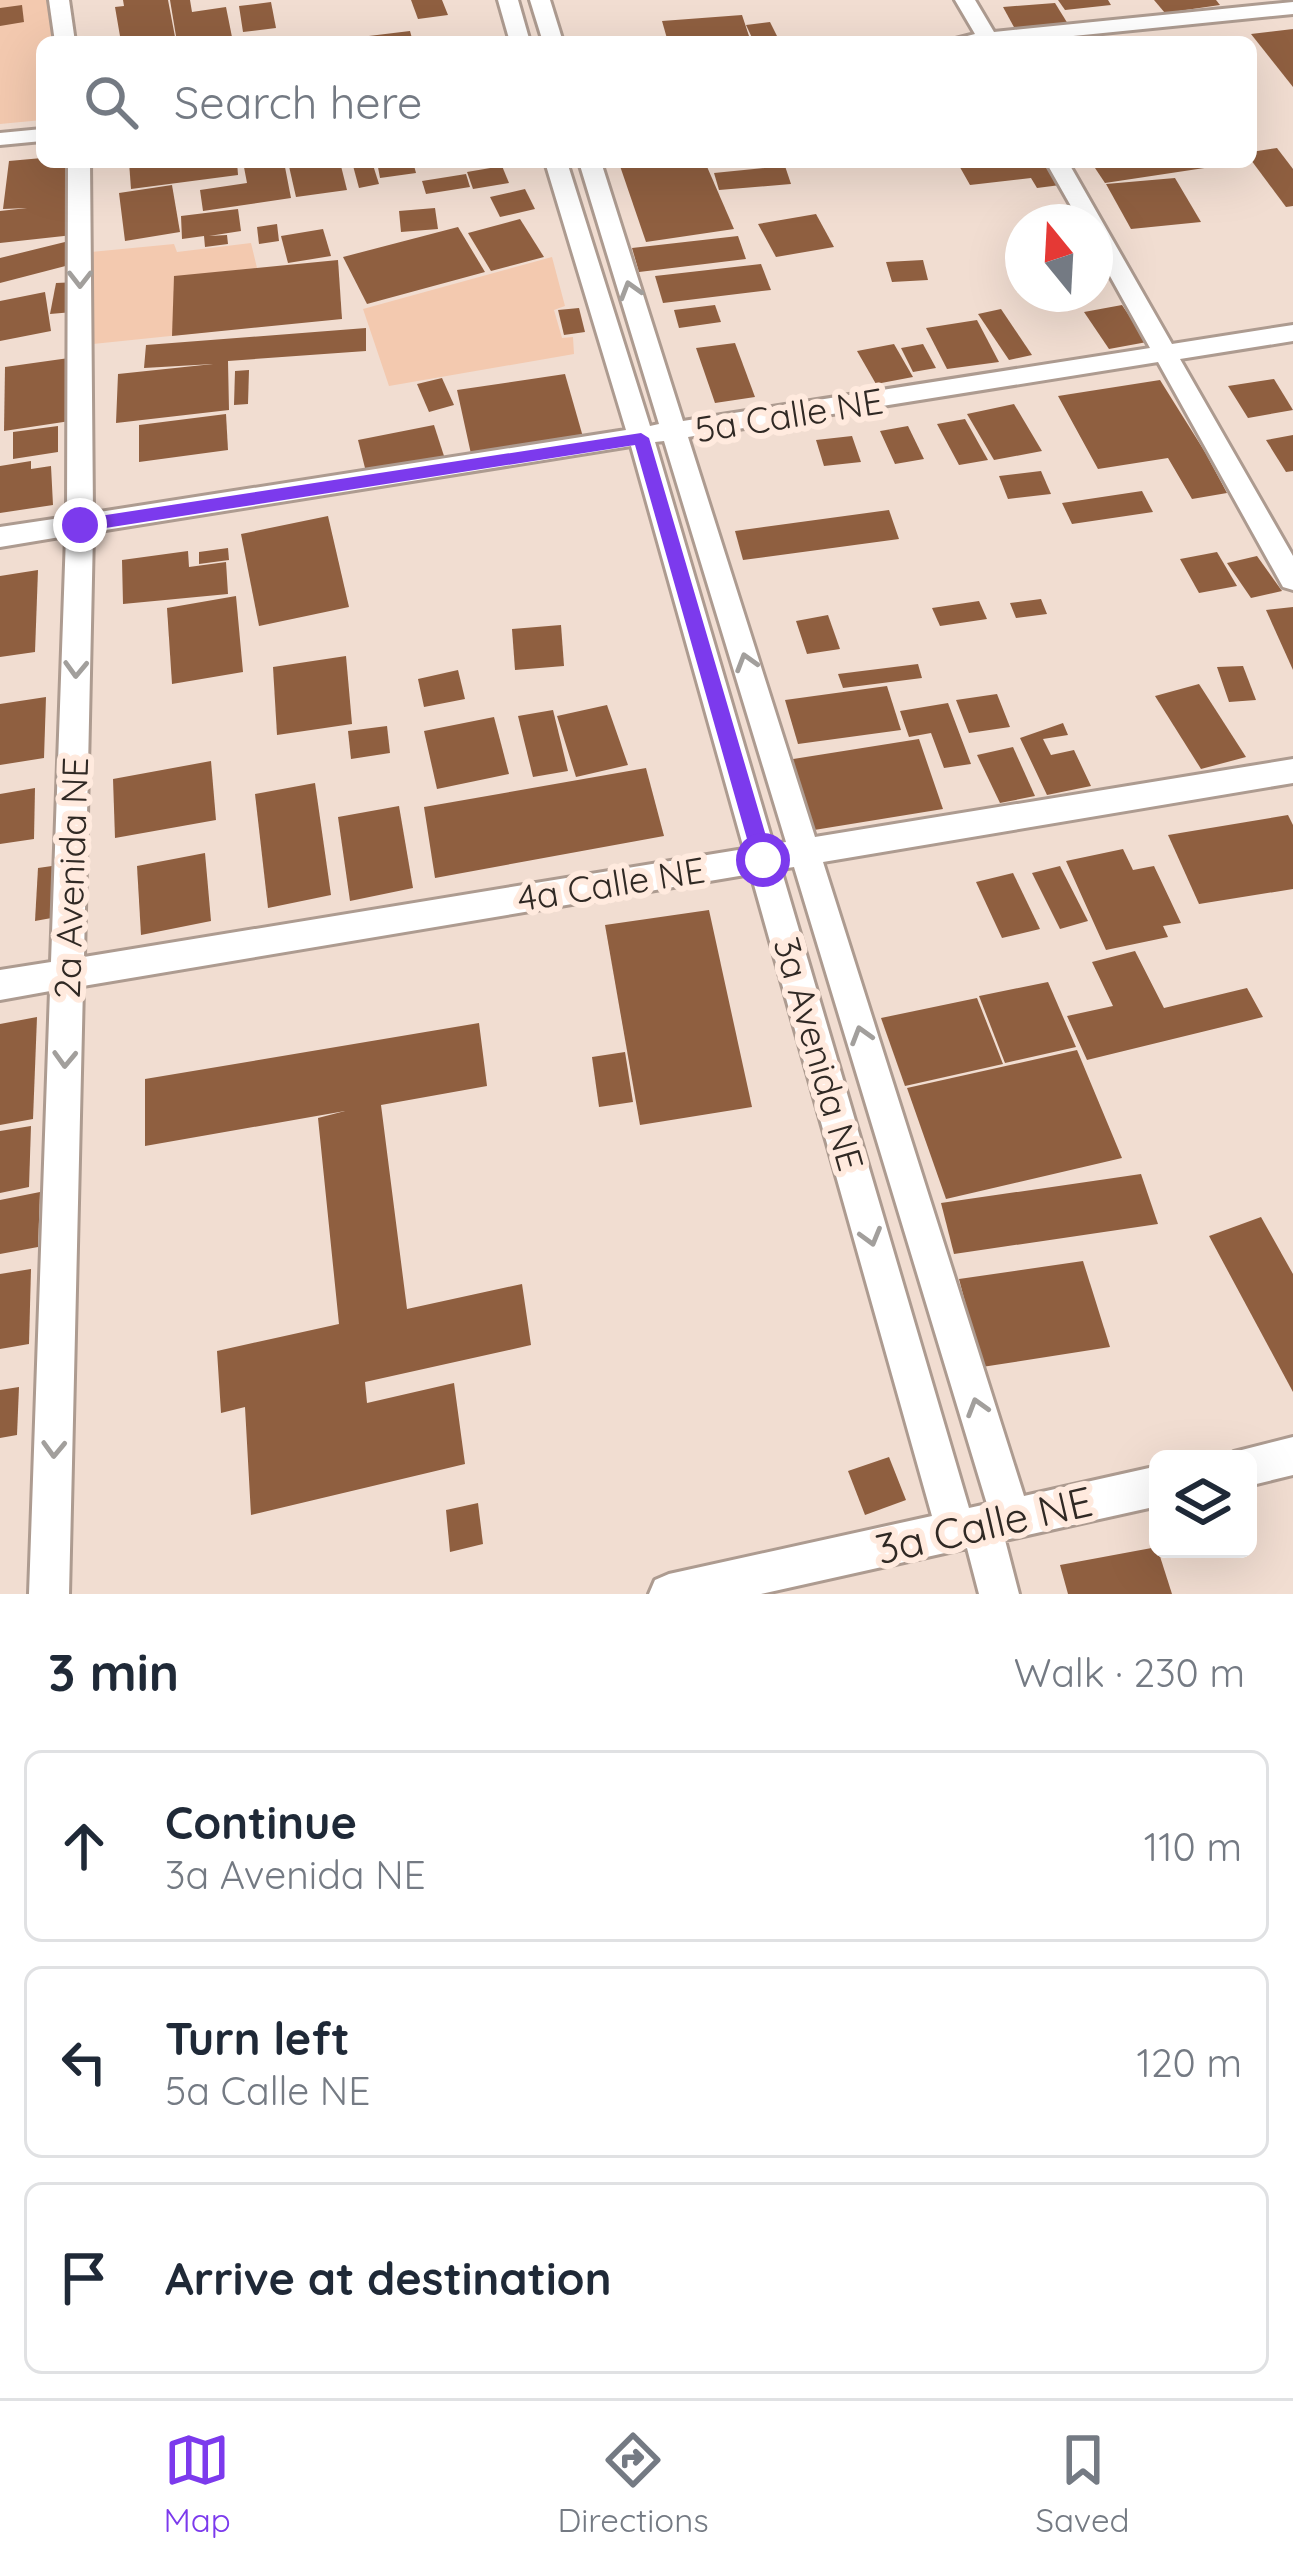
<!DOCTYPE html>
<meta charset="utf-8">
<style>
:root{--surface:#fff;--page:#f2f2f3;--text:#1f2937;--muted:#747a83;--line:#e0e1e3;--accent:#7c3aed}
body{margin:0;font-family:Quicksand,sans-serif;background:var(--page);color:var(--text)}
.controls{position:absolute;right:36px;bottom:36px;display:grid;overflow:hidden;border-radius:18px;box-shadow:0 12px 48px #0002}
.controls button{width:108px;height:108px;display:grid;place-items:center;padding:0;border:0;border-bottom:3px solid var(--line);background:var(--surface);color:var(--text);font:60px sans-serif}
.compass{position:absolute;left:1005px;top:204px;width:108px;height:108px;border-radius:50%;background:var(--surface);box-shadow:0 12px 48px #0002;rotate:342deg}
.stop{position:absolute;width:36px;height:36px;margin:-27px;border:9px solid #7c3aed;border-radius:50%;background:#fff}
.stop.end{background:#7c3aed;border-color:#fff;box-shadow:0 3px 12px #0008}
.list{margin:0;padding:0;list-style:none}
h2{display:flex;justify-content:space-between;align-items:center;height:156px;margin:0;padding:0 48px;font-size:51px}
h2 small{font-size:39px;font-weight:400;color:var(--muted)}
.list li{display:grid;grid-template-columns:78px 1fr auto;gap:36px;align-items:center;box-sizing:border-box;height:192px;margin:0 24px 24px;padding:0 24px;border:3px solid var(--line);border-radius:18px}
.list b{display:block;font-size:45px;white-space:nowrap}
.list p{margin:0;font-size:39px;white-space:nowrap;color:var(--muted)}
.list em{font-size:39px;font-style:normal;color:var(--muted)}
.icon{flex:none;width:66px;height:66px;fill:none;stroke:currentColor;stroke-width:2;stroke-linecap:round;stroke-linejoin:round}
.map{position:relative;flex:none;width:1293px;height:1594px;overflow:hidden}
.search{position:absolute;background:var(--surface);box-shadow:0 12px 48px #0002;left:36px;right:36px;top:36px;height:132px;display:flex;align-items:center;gap:30px;box-sizing:border-box;padding:0 42px;border-radius:18px;color:var(--muted);font-size:45px}
.sheet{height:804px;background:var(--surface)}
nav{display:flex;justify-content:space-around;align-items:center;box-sizing:border-box;height:168px;border-top:3px solid var(--line);background:var(--surface);font-size:33px;color:var(--muted)}
nav a{display:grid;justify-items:center;gap:6px}
nav .on{color:var(--accent)}
.map>svg:first-child{display:block}
.green{fill:#f3c9af}
.building{fill:#8f5f40}
.lines{fill:none;stroke-linecap:round;stroke-linejoin:round}
.street-casing{stroke:#ad9b90;stroke-width:6}
.street{fill:#fff;fill-rule:evenodd}
.oneway{stroke:#a29f9c}
.route{fill:#7c3aed}
.labels{text-anchor:middle;stroke-width:12;stroke-linejoin:round;paint-order:stroke}
.street-label{font-size:36px;fill:#302924;stroke:#ffeade}
.near-street-label{font-size:42px;fill:#302924;stroke:#ffeade}
</style>
<div class="map">
<svg width="1293" height="1594" viewBox="0 0 1293 1594">
<rect width="100%" height="100%" fill="#f1ddd1"/>
<g class="green">
<polygon points="0,0 47,0 54,42 42,42 42,120 0,124"/>
<polygon points="251,243 257,268 211,273 209,332 93,344 91,252 174,244 177,252"/>
<polygon points="552,257 565,306 554,310 562,338 573,337 574,354 389,386 363,309"/>
</g>
<g class="building">
<polygon points="123,0 168,0 176,42 121,42 115,7 124,6"/>
<polygon points="170,0 190,0 192,12 226,7 233,42 177,42"/>
<polygon points="411,0 442,0 448,15 418,19"/>
<polygon points="1058,0 1108,0 1111,5 1065,10"/>
<polygon points="1154,0 1216,0 1220,5 1165,13"/>
<polygon points="271,2 276,28 243,32 239,6"/>
<polygon points="1055,3 1068,24 1015,29 1003,7"/>
<polygon points="22,5 24,22 0,26 0,8"/>
<polygon points="742,15 751,42 668,42 662,21"/>
<polygon points="770,22 780,42 754,42 746,25"/>
<polygon points="1293,29 1293,87 1251,34"/>
<polygon points="410,31 413,42 344,42 344,39"/>
<polygon points="1277,148 1293,169 1293,206 1286,207 1251,160 1251,152"/>
<polygon points="42,158 42,162 72,162 73,235 0,243 0,211 27,208 3,209 9,161"/>
<polygon points="129,162 237,162 238,175 131,189"/>
<polygon points="243,162 284,162 291,198 203,211 200,190 247,183"/>
<polygon points="288,162 340,162 347,190 296,197"/>
<polygon points="352,162 372,162 379,184 359,188"/>
<polygon points="377,162 413,162 416,173 380,178"/>
<polygon points="651,162 705,162 734,229 646,242 620,166"/>
<polygon points="957,162 1055,162 1068,184 1037,188 1031,178 970,185"/>
<polygon points="1091,162 1207,162 1211,167 1105,183"/>
<polygon points="502,166 509,183 473,189 467,172"/>
<polygon points="785,166 791,184 719,190 714,173"/>
<polygon points="466,174 470,187 426,194 422,181"/>
<polygon points="1175,178 1201,222 1131,229 1106,184"/>
<polygon points="172,185 180,232 125,241 119,193"/>
<polygon points="525,189 535,209 500,217 490,197"/>
<polygon points="435,208 438,229 401,232 399,211"/>
<polygon points="238,209 241,231 209,236 227,235 228,244 205,247 204,236 182,239 181,216"/>
<polygon points="816,214 834,247 776,257 758,224"/>
<polygon points="520,219 544,257 491,271 468,233"/>
<polygon points="277,224 279,241 259,244 257,227"/>
<polygon points="458,227 485,272 367,304 343,257"/>
<polygon points="323,229 331,256 288,263 281,236"/>
<polygon points="738,236 746,259 639,272 632,248"/>
<polygon points="69,241 77,263 0,283 0,258"/>
<polygon points="338,260 342,319 172,336 174,276"/>
<polygon points="923,260 928,280 892,282 886,262"/>
<polygon points="761,264 771,290 663,303 655,276"/>
<polygon points="78,282 73,312 50,314 56,283"/>
<polygon points="45,292 51,331 0,341 0,301"/>
<polygon points="715,305 721,322 679,328 674,310"/>
<polygon points="1122,305 1147,342 1109,349 1084,312"/>
<polygon points="579,308 585,332 564,335 558,310"/>
<polygon points="1001,309 1032,355 1009,360 978,314"/>
<polygon points="977,320 999,362 947,369 926,328"/>
<polygon points="366,328 366,351 228,361 229,410 116,423 118,374 213,364 144,368 146,345"/>
<polygon points="735,343 755,397 715,403 696,348"/>
<polygon points="894,344 913,377 876,384 857,351"/>
<polygon points="923,344 936,368 913,372 901,348"/>
<polygon points="69,358 70,421 4,431 5,367"/>
<polygon points="249,370 248,404 234,405 235,371"/>
<polygon points="565,374 583,437 471,454 457,390"/>
<polygon points="442,378 454,405 429,412 417,384"/>
<polygon points="1274,379 1293,410 1248,418 1228,386"/>
<polygon points="1160,380 1205,452 1227,493 1192,499 1168,458 1098,469 1058,396"/>
<polygon points="1014,404 1042,451 994,460 967,414"/>
<polygon points="226,414 228,450 139,462 139,425"/>
<polygon points="965,419 988,460 959,465 937,424"/>
<polygon points="434,425 444,456 366,472 358,440"/>
<polygon points="58,426 58,452 13,459 13,432"/>
<polygon points="908,426 924,459 895,464 880,431"/>
<polygon points="1293,435 1293,471 1286,472 1266,440"/>
<polygon points="852,436 861,462 824,466 816,440"/>
<polygon points="31,461 31,469 51,466 53,505 0,513 0,466"/>
<polygon points="1041,471 1051,494 1008,499 999,476"/>
<polygon points="1142,491 1153,512 1072,524 1062,503"/>
<polygon points="889,510 899,539 743,560 735,531"/>
<polygon points="328,516 349,607 259,626 241,534"/>
<polygon points="228,548 229,560 199,564 199,552"/>
<polygon points="188,551 189,567 226,562 228,594 123,604 122,560"/>
<polygon points="1217,552 1237,586 1199,593 1180,559"/>
<polygon points="1257,556 1282,591 1251,598 1227,563"/>
<polygon points="38,570 35,652 0,657 0,576"/>
<polygon points="236,596 243,672 172,684 167,608"/>
<polygon points="1041,599 1047,614 1016,618 1010,603"/>
<polygon points="979,601 987,619 940,626 932,608"/>
<polygon points="1293,607 1293,670 1266,610"/>
<polygon points="828,615 840,649 807,654 796,621"/>
<polygon points="561,625 564,666 515,670 512,629"/>
<polygon points="346,656 352,724 277,735 273,667"/>
<polygon points="918,664 922,678 843,688 838,674"/>
<polygon points="1243,666 1256,700 1229,702 1217,667"/>
<polygon points="458,670 465,699 424,707 418,679"/>
<polygon points="1199,684 1246,757 1201,769 1155,696"/>
<polygon points="887,686 901,730 798,744 785,700"/>
<polygon points="997,694 1010,727 969,733 956,700"/>
<polygon points="46,697 44,758 0,765 0,704"/>
<polygon points="948,703 971,764 944,768 931,733 909,737 900,711"/>
<polygon points="607,705 628,765 576,777 557,716"/>
<polygon points="553,710 568,771 533,777 518,716"/>
<polygon points="494,717 509,774 437,789 424,731"/>
<polygon points="1063,723 1068,735 1043,739 1051,755 1074,750 1091,786 1047,795 1020,738"/>
<polygon points="387,726 390,753 351,759 348,731"/>
<polygon points="919,739 943,809 808,831 787,760"/>
<polygon points="1013,747 1035,796 1000,803 977,755"/>
<polygon points="211,761 216,820 115,838 113,779"/>
<polygon points="646,768 664,836 435,878 424,807"/>
<polygon points="315,783 331,895 268,908 255,794"/>
<polygon points="35,788 34,839 0,844 0,794"/>
<polygon points="399,806 413,888 350,901 338,817"/>
<polygon points="1288,815 1293,825 1293,889 1199,904 1168,835"/>
<polygon points="1123,849 1133,870 1154,866 1181,923 1163,926 1168,937 1106,950 1066,861"/>
<polygon points="205,853 211,921 141,935 137,866"/>
<polygon points="59,865 57,917 35,921 38,868"/>
<polygon points="1060,866 1088,921 1060,929 1032,873"/>
<polygon points="1013,873 1040,929 1002,938 976,882"/>
<polygon points="709,910 752,1107 640,1125 605,925"/>
<polygon points="1135,951 1164,1008 1247,988 1263,1017 1087,1060 1067,1016 1113,1006 1092,962"/>
<polygon points="1048,982 1076,1047 1005,1063 979,996"/>
<polygon points="977,998 1003,1064 905,1086 881,1018"/>
<polygon points="37,1017 33,1119 0,1125 0,1024"/>
<polygon points="479,1023 487,1086 381,1105 407,1309 522,1284 531,1345 365,1382 367,1403 454,1383 465,1464 251,1515 245,1407 221,1413 217,1351 339,1324 318,1118 345,1111 145,1146 145,1079"/>
<polygon points="1077,1050 1122,1158 946,1199 907,1088"/>
<polygon points="625,1052 633,1102 599,1107 592,1057"/>
<polygon points="31,1126 29,1187 0,1193 0,1131"/>
<polygon points="1141,1174 1158,1224 954,1254 941,1203"/>
<polygon points="40,1192 38,1247 0,1254 0,1200"/>
<polygon points="1261,1217 1293,1274 1293,1392 1209,1236"/>
<polygon points="1083,1261 1110,1347 982,1367 959,1279"/>
<polygon points="31,1269 29,1344 0,1349 0,1274"/>
<polygon points="19,1387 17,1435 0,1438 0,1390"/>
<polygon points="889,1457 906,1500 865,1515 848,1471"/>
<polygon points="478,1503 483,1544 450,1552 446,1510"/>
<polygon points="1157,1547 1172,1594 1068,1594 1060,1565"/>
</g>
<g class="lines">
<defs>
<g id="street">
<polygon points="49,0 69,0 75,42 55,42"/>
<polygon points="498,0 518,0 530,42 510,42"/>
<polygon points="530,0 550,0 563,42 543,42"/>
<polygon points="955,0 975,0 994,32 1293,2 1293,14 1013,42 944,42 975,34"/>
<polygon points="42,129 42,141 0,145 0,133"/>
<path d="M68 162H90L93 513 626 430 545 162H567L650 426 659 424 579 162H601L683 421 1150 348 1095 249V222H1080L1046 162H1068L1172 344 1293 325V341L1180 359 1293 556V590L1283 587 1158 362 688 437 815 837 1293 759V783L823 862 1024 1496 1158 1466V1506L1005 1540 1019 1594H979L967 1548 761 1594H649L655 1580 669 1574 932 1516 751 874 83 986 69 1594H29L50 991 0 1000V970L51 962 66 536 0 547V527L67 517ZM664 441 786 842 773 844 655 442ZM631 446 744 849 84 957 93 532ZM794 867 987 1504 969 1508 781 869Z"/>
<polygon points="1293,1437 1293,1475 1248,1486 1248,1459 1231,1459 1234,1452"/>
</g>
</defs>
<use href="#street" class="street-casing"/>
<use href="#street" class="street"/>
</g>
<defs><path id="oneway-chevron" d="M-2-3.5L2.5 0L-2 3.5" fill="none" stroke-width="1.6" stroke-linecap="round" stroke-linejoin="round" transform="scale(3)"/></defs>
<g class="oneway">
<use href="#oneway-chevron" transform="translate(80 279) rotate(90)"/>
<use href="#oneway-chevron" transform="translate(630 290) rotate(-107)"/>
<use href="#oneway-chevron" transform="translate(746 662) rotate(-107)"/>
<use href="#oneway-chevron" transform="translate(76 669) rotate(92)"/>
<use href="#oneway-chevron" transform="translate(861 1035) rotate(-107)"/>
<use href="#oneway-chevron" transform="translate(65 1059) rotate(92)"/>
<use href="#oneway-chevron" transform="translate(871 1237) rotate(74)"/>
<use href="#oneway-chevron" transform="translate(977 1407) rotate(-107)"/>
<use href="#oneway-chevron" transform="translate(54 1449) rotate(92)"/>
</g>
<polygon class="route" points="641,433 649,438 773,860 763,868 753,860 635,445 80,532 72,525 80,519"/>
<g class="labels">
<g class="street-label">
<text transform="translate(789 415) rotate(-9)" y="13">5a Calle NE</text>
<text transform="translate(71 878) rotate(-88)" y="13">2a Avenida NE</text>
<text transform="translate(611 884) rotate(-9)" y="13">4a Calle NE</text>
<text transform="translate(819 1054) rotate(74)" y="13">3a Avenida NE</text>
</g>
<g class="near-street-label">
<text transform="translate(984 1525) rotate(-13)" y="15">3a Calle NE</text>
</g>
</g>
</svg>
<div class="controls">
<button><svg class="icon" aria-label="layers" viewBox="0 0 24 24"><path d="M12 4l9 5-9 5-9-5zM3 14l9 5 9-5"/></svg></button>
</div>
<svg class="compass" viewBox="-18 -18 36 36"><path d="M0-13l5 13h-10z" fill="#e53935"/><path d="M0 13l5-13h-10z" fill="#747a83"/></svg>
<div class="stop" style="left:763px;top:860px"></div>
<div class="stop end" style="left:80px;top:525px"></div>
<div class="search"><svg class="icon" aria-label="search" viewBox="0 0 24 24"><circle cx="10" cy="10" r="6"/><path d="M15 15l6 6"/></svg>Search here</div>
</div>
<section class="sheet">
<h2>3 min<small>Walk · 230 m</small></h2>
<ul class="list">
<li><svg class="icon" aria-label="ahead" viewBox="0 0 24 24"><path d="M12 20V5M6 11l6-6 6 6"/></svg><div><b>Continue</b><p>3a Avenida NE</p></div><em>110 m</em></li>
<li><svg class="icon" aria-label="left" viewBox="0 0 24 24"><path d="M17 20v-9H6M10 6l-5 5 5 5"/></svg><div><b>Turn left</b><p>5a Calle NE</p></div><em>120 m</em></li>
<li><svg class="icon" aria-label="arrive" viewBox="0 0 24 24"><path d="M6 21V4h12l-3 4 3 4H6"/></svg><div><b>Arrive at destination</b></div></li>
</ul>
</section>
<nav>
<a class="on"><svg class="icon" aria-label="map" viewBox="0 0 24 24"><path d="M3 6l6-2 6 2 6-2v14l-6 2-6-2-6 2zM9 4v14M15 6v14"/></svg>Map</a>
<a><svg class="icon" aria-label="directions" viewBox="0 0 24 24"><path d="M12 3l9 9-9 9-9-9zM9 14v-3h6M13 9l2 2-2 2"/></svg>Directions</a>
<a><svg class="icon" aria-label="saved" viewBox="0 0 24 24"><path d="M7 4h10v16l-5-4-5 4z"/></svg>Saved</a>
</nav>
